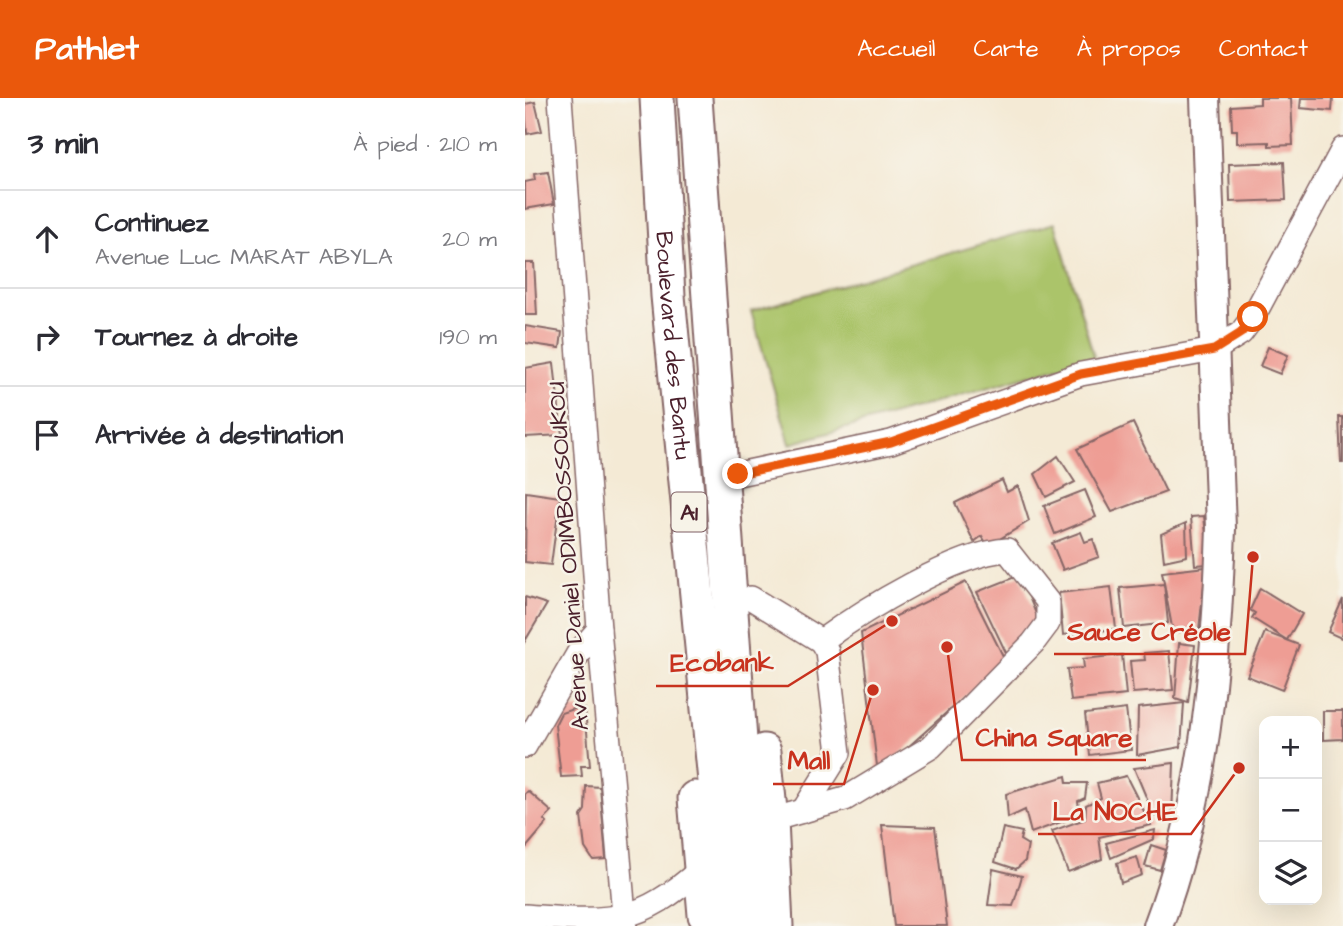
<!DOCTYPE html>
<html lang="fr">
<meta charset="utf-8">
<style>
:root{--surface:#fff;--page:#f7f7f7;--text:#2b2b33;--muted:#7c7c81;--line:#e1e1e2;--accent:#ea580c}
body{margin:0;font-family:"Architects Daughter",sans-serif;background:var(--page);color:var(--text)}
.controls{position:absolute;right:21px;bottom:21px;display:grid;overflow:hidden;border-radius:14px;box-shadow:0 7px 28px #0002}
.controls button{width:63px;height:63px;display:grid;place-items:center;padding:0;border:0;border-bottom:2px solid var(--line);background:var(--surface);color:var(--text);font:35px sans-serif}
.stop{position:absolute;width:21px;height:21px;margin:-16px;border:5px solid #ea580c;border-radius:50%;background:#fff}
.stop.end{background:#ea580c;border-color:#fff;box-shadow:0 2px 7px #0008}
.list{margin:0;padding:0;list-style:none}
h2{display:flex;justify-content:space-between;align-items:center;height:91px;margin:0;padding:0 28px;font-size:30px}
h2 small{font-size:23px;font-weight:400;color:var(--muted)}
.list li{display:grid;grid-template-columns:46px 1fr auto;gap:21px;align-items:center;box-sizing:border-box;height:98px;padding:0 28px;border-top:2px solid var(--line)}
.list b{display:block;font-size:26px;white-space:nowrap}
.list p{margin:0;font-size:23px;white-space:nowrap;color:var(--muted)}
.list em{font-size:23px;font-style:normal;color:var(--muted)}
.icon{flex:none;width:38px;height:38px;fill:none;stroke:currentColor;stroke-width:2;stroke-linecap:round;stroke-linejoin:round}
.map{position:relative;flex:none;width:818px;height:828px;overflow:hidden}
header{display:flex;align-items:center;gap:42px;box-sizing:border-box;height:98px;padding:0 35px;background:var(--accent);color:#fff}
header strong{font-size:33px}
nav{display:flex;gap:38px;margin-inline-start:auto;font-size:24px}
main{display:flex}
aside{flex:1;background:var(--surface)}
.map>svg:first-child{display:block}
.green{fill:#abc46a;stroke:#7a724a;stroke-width:2}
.building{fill:#ee9d94}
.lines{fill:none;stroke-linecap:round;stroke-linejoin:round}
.minor-casing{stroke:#866666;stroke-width:26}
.major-casing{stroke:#866666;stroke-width:32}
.highway-casing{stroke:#866666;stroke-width:37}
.minor{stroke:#fff;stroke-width:23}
.major{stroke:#fff;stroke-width:28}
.highway{stroke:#fff;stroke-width:33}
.route{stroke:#ea580c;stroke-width:9}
.labels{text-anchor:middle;stroke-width:5;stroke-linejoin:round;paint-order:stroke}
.shield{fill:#f7f3e8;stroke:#7e5f64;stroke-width:2}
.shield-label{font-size:23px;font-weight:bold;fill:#4a1f2b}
.street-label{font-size:24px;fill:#4a1f2b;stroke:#f7f3e8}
.leader{fill:none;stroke:#c8321e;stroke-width:2.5}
.callout-dot{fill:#c8321e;stroke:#f7f3e8;stroke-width:2.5}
.callout-label{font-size:26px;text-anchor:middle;font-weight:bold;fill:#c8321e;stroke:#f7f3e8;stroke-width:5;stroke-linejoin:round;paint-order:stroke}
</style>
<header>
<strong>Pathlet</strong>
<nav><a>Accueil</a><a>Carte</a><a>À propos</a><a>Contact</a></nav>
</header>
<main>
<aside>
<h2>3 min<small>À pied · 210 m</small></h2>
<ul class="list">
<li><svg class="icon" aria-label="ahead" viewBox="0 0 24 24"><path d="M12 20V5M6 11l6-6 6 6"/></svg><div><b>Continuez</b><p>Avenue Luc MARAT ABYLA</p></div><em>20 m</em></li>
<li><svg class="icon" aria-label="right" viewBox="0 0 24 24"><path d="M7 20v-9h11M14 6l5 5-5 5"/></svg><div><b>Tournez à droite</b></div><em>190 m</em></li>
<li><svg class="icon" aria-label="arrive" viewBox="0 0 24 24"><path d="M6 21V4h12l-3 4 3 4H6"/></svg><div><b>Arrivée à destination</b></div></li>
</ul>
</aside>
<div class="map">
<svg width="818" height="828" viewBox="0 0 818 828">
<rect width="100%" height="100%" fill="#f7f3e8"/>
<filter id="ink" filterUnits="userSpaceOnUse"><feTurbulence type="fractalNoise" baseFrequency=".0143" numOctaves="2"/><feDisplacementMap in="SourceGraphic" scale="14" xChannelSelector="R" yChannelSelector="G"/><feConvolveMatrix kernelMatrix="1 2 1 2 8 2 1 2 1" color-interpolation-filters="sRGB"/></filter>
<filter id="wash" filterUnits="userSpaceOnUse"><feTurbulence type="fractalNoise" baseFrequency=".00686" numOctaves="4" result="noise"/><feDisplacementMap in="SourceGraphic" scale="28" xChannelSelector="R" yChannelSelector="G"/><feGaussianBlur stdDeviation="1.57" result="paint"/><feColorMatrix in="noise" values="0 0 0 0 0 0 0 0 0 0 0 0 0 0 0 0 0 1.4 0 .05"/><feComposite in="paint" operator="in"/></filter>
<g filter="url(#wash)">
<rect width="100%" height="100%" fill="#f4ead5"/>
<polygon class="green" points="530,125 569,259 265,346 226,213"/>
<g id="blocks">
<g class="building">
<polygon points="735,0 766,0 768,47 744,48 744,44 712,45 712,32 707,32 706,8 735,6"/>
<polygon points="776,0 808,0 807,13 775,10"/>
<polygon points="10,4 17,33 2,36 0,6"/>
<polygon points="759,64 761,102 705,104 704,66"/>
<polygon points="23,74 29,106 0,111 0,84 10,82 9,76"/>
<polygon points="0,165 9,165 12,217 0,217"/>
<polygon points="0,228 37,234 35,250 0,245"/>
<polygon points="743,249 763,257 755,276 735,268"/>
<polygon points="29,265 37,337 0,339 0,270"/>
<polygon points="814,319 818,319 818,365 816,365"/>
<polygon points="608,325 641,394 587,414 552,351"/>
<polygon points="533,358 550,384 521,399 510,376"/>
<polygon points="477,382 482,394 493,388 504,423 463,448 457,438 449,444 430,405"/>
<polygon points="560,392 571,419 530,436 519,408"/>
<polygon points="1,394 35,399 26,467 0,464"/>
<polygon points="679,418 684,466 670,467 666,419"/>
<polygon points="661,425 662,458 639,463 636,436"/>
<polygon points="556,434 560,444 568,441 574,459 538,472 527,445"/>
<polygon points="681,469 674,531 648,535 637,474"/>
<polygon points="495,477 516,528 484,561 452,494"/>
<polygon points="441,484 480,562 353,676 336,535"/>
<polygon points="639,486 643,525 599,530 595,490"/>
<polygon points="586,489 591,531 538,537 534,495"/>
<polygon points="735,490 777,516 762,542 727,520 730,515 725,512"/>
<polygon points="0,499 22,506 0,543"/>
<polygon points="818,501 818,535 816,540 803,534"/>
<polygon points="740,534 774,547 757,592 722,578"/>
<polygon points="654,545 670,547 663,605 650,601"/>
<polygon points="644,553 648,592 608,595 605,563 620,562 619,555"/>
<polygon points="597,557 601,597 546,603 542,571 559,570 558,561"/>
<polygon points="659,605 656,649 612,657 613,610"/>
<polygon points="48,611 60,611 65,668 56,668 57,678 36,679 30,627 36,615"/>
<polygon points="601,611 606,652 565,657 560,616"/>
<polygon points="798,613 818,613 818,641 798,642"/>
<polygon points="649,665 647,719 629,718 609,670"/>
<polygon points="541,678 542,685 562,685 560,700 553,703 555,717 506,735 500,712 483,720 481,696"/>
<polygon points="601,678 626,727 574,739 577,761 543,774 527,733 560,721 561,707 576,700 572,685"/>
<polygon points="61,688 75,689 81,761 68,762 60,750 56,718 60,712"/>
<polygon points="3,693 27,714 19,722 22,725 0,751 0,696"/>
<polygon points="357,727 410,729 422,828 369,828"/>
<polygon points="478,730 497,734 495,742 503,747 500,763 491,771 470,764"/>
<polygon points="630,732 629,741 586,760 581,745"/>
<polygon points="626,747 641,752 635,772 620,768"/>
<polygon points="612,759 617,777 596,785 592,765"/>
<polygon points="468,771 497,778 488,808 463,807"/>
</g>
</g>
</g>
<g filter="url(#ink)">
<use href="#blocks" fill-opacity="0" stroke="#866666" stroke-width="2"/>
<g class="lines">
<defs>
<g id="minor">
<polyline points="35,0 74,531 100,828"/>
<polyline points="213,376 366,344 556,276 689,252 716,235 728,219 818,51"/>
<polyline points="226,500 296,543 302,553 314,655 278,713"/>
<polyline points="0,648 54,554 74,531"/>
<path d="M246 722 320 701 406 649 508 545 523 525V504L482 452C431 455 339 512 296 543"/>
<path d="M0 818C86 824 112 828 176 771"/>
</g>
<path id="major" d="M633 828C680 703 692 562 696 430L680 0"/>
<g id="highway">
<path id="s1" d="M132 0 143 198 204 828"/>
<polyline points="170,0 228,828"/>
<polyline points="239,653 246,722 251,828"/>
<polyline points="170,700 180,817"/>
</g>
</defs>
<use href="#minor" class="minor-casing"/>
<use href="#major" class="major-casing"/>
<use href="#highway" class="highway-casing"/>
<use href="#minor" class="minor"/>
<use href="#major" class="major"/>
<use href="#highway" class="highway"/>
</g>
</g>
<g class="lines" filter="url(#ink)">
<polyline class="route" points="213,376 366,344 556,276 689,252 716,235 728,219"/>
</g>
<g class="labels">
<rect class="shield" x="146.5" y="394.5" width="35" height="39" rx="5"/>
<g class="shield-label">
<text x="164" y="422">A1</text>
</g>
<g class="street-label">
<text dy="8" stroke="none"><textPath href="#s1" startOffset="248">Boulevard des Bantu</textPath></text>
<text transform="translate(43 458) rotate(-94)" y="8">Avenue Daniel ODIMBOSSOUKOU</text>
</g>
</g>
<path class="leader" d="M728 459L720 556H529M367 523L263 588H131M422 549L437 662H621M348 592L319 686H248M714 670L666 736H513"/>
<g class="callout-dot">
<circle cx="728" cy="459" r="7"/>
<circle cx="367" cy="523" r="7"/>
<circle cx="422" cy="549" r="7"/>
<circle cx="348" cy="592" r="7"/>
<circle cx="714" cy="670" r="7"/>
</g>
<g class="callout-label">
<text x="624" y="542">Sauce Créole</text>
<text x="197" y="573">Ecobank</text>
<text x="529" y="648">China Square</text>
<text x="284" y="671">Mall</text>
<text x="590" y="722">La NOCHE</text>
</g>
</svg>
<div class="controls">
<button>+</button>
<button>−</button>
<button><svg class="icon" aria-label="layers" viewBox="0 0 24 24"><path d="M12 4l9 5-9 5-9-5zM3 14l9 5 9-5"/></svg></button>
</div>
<div class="stop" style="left:728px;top:219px"></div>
<div class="stop end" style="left:213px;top:376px"></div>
</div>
</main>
